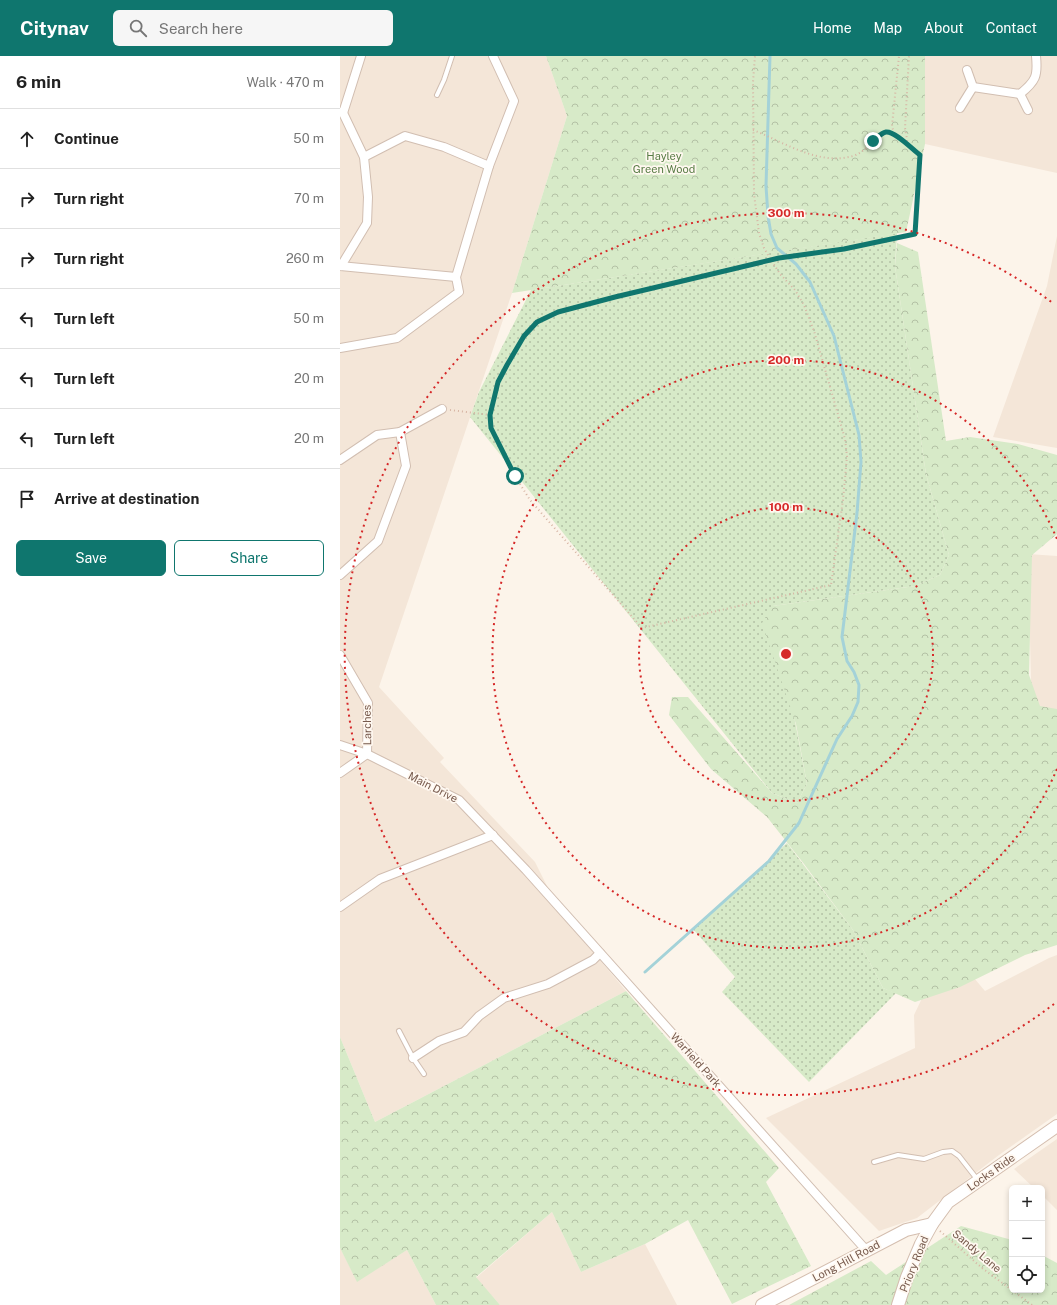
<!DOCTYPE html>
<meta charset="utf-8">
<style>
:root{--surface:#fff;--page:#f6f6f6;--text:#222;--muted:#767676;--line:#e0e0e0;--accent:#0f766e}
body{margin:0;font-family:"Public Sans",sans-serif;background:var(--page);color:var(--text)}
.controls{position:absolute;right:12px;bottom:12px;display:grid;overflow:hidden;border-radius:6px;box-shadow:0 2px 6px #0003}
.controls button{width:36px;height:36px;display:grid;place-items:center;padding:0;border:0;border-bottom:1px solid var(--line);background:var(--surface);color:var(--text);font:20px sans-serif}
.stop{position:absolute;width:12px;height:12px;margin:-9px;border:3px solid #0f766e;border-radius:50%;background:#fff}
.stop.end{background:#0f766e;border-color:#fff;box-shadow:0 1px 4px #0008}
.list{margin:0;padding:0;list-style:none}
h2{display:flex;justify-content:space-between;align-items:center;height:52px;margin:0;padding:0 16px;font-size:17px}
h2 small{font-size:13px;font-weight:400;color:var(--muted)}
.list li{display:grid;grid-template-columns:26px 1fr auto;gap:12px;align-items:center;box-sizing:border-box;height:60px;padding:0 16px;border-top:1px solid var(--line)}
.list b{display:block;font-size:15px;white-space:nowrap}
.list em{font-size:13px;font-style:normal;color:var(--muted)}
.actions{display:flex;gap:8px;padding:12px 16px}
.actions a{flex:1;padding:9px 0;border:1px solid var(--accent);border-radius:6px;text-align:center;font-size:14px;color:var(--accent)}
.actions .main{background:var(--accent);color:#fff}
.icon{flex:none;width:22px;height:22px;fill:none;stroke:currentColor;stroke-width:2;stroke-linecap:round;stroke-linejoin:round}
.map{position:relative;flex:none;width:717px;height:1249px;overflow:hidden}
header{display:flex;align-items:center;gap:24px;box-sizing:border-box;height:56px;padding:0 20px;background:var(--accent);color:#fff}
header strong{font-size:19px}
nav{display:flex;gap:22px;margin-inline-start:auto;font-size:14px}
.search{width:280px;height:36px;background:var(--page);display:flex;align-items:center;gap:10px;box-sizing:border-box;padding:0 14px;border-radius:6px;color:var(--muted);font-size:15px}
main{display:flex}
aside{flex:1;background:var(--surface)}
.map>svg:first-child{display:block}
.residential{fill:#f4e6d8}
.green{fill:url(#green-dots)}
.forest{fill:url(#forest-crowns)}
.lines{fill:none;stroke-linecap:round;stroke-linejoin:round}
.stream{stroke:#a4d2d8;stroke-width:3}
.lane-casing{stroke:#d1beb1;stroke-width:6}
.street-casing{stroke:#d1beb1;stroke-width:10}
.secondary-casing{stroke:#d4beaf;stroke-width:14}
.path{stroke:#d7b5a4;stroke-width:2;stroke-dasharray:1 3;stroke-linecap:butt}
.lane{stroke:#fff;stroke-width:4}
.street{stroke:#fff;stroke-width:8}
.secondary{stroke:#fff;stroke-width:12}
.route{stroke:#0f766e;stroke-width:5}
.ring{fill:none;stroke:#d62828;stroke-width:2;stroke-dasharray:2 4}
.labels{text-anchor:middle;stroke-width:3.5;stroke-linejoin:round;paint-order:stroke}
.park-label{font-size:11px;fill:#587c45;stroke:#fff8f0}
.street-label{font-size:11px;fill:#775a4d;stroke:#fff8f0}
.centre{fill:#d62828;stroke:#fff8f0;stroke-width:2}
.ring-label{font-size:12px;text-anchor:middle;font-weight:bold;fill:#d62828;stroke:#fff8f0;stroke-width:3.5;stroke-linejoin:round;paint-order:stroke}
</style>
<header>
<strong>Citynav</strong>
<div class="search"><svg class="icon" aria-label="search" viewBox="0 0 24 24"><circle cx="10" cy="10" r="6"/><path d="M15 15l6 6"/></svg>Search here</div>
<nav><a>Home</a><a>Map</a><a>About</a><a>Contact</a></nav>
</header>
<main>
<aside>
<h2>6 min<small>Walk · 470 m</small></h2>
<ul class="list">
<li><svg class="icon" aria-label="ahead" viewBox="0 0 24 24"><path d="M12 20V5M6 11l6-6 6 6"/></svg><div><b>Continue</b></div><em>50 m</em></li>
<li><svg class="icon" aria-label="right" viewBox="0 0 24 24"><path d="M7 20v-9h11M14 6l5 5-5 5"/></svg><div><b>Turn right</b></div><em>70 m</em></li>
<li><svg class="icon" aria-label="right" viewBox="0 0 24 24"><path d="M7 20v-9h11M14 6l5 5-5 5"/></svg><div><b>Turn right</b></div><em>260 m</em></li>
<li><svg class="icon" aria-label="left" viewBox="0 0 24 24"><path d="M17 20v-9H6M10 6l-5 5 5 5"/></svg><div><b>Turn left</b></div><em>50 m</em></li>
<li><svg class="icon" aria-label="left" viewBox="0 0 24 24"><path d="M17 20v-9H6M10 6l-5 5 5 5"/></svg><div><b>Turn left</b></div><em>20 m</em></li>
<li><svg class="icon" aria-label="left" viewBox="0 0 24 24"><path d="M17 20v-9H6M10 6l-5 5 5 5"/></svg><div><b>Turn left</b></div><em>20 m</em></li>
<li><svg class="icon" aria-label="arrive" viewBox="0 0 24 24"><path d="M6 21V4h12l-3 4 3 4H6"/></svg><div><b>Arrive at destination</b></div></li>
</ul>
<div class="actions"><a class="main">Save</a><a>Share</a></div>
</aside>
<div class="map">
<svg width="717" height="1249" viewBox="0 0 717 1249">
<defs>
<pattern id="green-dots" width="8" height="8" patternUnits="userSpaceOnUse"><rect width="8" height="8" fill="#d7eac8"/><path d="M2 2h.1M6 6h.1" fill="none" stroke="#b3c1a5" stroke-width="1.8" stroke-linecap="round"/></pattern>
<pattern id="forest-crowns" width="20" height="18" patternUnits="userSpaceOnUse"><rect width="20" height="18" fill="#d7eac8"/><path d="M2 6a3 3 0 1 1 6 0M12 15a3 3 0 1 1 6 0" fill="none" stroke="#b3c1a5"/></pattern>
</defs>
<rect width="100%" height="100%" fill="#fcf4ea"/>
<g class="residential">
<polygon points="0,0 206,0 227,60 172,237 39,631 104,702 100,706 195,806 221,858 286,935 35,1066 0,981"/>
<polygon points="585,0 717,0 717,117 585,88"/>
<polygon points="717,180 717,392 653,381 707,230"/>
<polygon points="688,498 717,500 717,666 692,667"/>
<polygon points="607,890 645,935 709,902 717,899 717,1058 659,1099 577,1162 539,1175 426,1062 575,992 574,959"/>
<polygon points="717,1083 717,1154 702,1139 702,1132 694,1132 674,1113"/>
<polygon points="212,1156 241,1216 305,1188 337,1249 160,1249 136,1222"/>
<polygon points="0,1192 17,1225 67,1194 96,1249 0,1249"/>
</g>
<g class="green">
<polygon points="557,177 555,210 586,418 609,499 600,519 575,530 433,550 467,728 457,747 432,737 130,361 139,336 191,234"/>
<polygon points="447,787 513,874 543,932 556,937 469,1026 382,936 395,921 353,873"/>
</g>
<g class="forest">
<polygon points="206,0 585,0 585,88 566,176 172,237 227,60"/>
<polygon points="557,187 578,196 606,385 630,381 678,388 717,399 717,478 692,499 689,619 700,650 717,653 717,889 685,899 620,931 575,946 543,932 513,874 464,808 427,761 371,713 329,659 332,641 348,641 432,737 457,747 467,728 456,668 422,567 433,550 575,530 600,519 609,499 586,418 555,210"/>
<polygon points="286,935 439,1112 426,1126 471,1210 392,1248 348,1164 305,1188 241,1216 212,1156 136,1221 160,1249 96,1249 67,1194 17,1226 0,1192 0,981 35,1066"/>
<polygon points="621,1170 672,1184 672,1234 702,1234 702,1199 717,1207 717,1249 449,1249 531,1205 546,1219"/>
</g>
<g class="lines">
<polyline class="stream" points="305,916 429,805 459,767 497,683 512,660 518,646 519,629 514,616 507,605 502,581 517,457 521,406 519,379 494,280 470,226 456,208 437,192 431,178 428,160 426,130 430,0"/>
<defs>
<g id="lane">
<polyline points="97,39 104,24 112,0"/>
<polyline points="59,975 73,1002 84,1018"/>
<polyline points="534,1106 558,1099 584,1103 603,1096 612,1095 619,1100 637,1123"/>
</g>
<g id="street">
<polyline points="633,31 680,38"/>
<polyline points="620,52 633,31 627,14"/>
<path d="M688 54 680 38C696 25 698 20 696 0"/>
<polyline points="0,56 3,57 24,101 28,141 27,167 1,210"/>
<polyline points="3,57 21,0"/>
<polyline points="24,101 65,80 104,91 149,110"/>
<polyline points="0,210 116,221"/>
<polyline points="0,292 57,282 119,236 116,221 149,110 174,45 153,0"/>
<polyline points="0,404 37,379 60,376"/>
<polyline points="0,519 38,485 66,410 60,376 102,353"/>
<polyline points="0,599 28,647 27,698 0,717"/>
<polyline points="0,689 27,698 119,744 186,814 526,1194"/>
<polyline points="0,851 40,823 153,779"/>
<polyline points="73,1002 99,985 124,976 139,960 164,942 208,928 253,904 260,897"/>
</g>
<g id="secondary">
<polyline points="422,1249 566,1174 592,1168"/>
<polyline points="558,1249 567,1221 581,1188 592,1168 608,1146 717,1070"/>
</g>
</defs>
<use href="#lane" class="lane-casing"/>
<use href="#street" class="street-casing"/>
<use href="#secondary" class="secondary-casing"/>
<g class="path">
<path d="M413 74C444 86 478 110 513 100 530 95 535 74 554 77"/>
<polyline points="568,89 565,72 569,0"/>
<polyline points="110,354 150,359 158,326 184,280 197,266 218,257 275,241 439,202 504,193 575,178 580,99 554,77 552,70 559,0"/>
<polyline points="150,359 151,372 175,420 190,444 302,572 491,529 503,444 507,400 505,383 474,275 464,249 455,234 440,218 431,204 424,192 419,177 414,138 413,26 415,0"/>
<polyline points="600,1175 642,1212 672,1234"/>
<polyline points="672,1234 692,1249"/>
</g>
<use href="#lane" class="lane"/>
<use href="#street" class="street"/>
<use href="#secondary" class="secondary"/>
</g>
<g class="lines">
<path class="route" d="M175 420 151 372 150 359 158 326 167 309 184 280 197 266 218 256 275 241 439 202 504 193 575 178 580 99C572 93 555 75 546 76 541 77 537 82 533 85"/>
</g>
<g class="ring">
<circle cx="446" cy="598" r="147"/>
<path d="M717 713A294 294 0 1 1 717 483"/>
<path d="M714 948A441 441 0 1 1 714 248"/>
</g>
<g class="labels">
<g class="park-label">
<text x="324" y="104">Hayley<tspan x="324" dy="13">Green Wood</tspan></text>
</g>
<g class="street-label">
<text transform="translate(27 669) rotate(-91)" y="4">Larches</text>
<text transform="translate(93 731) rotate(27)" y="4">Main Drive</text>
<text transform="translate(356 1004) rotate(48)" y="4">Warfield Park</text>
<text transform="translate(651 1116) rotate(-35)" y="4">Locks Ride</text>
<text transform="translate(637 1195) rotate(40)" y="4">Sandy Lane</text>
<text transform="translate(506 1205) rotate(-28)" y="4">Long Hill Road</text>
<text transform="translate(574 1208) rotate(-68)" y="4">Priory Road</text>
</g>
</g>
<circle cx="446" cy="598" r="6" class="centre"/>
<g class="ring-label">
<text x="446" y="161">300 m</text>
<text x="446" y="308">200 m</text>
<text x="446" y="455">100 m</text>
</g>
</svg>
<div class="controls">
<button>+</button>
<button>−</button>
<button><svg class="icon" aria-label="locate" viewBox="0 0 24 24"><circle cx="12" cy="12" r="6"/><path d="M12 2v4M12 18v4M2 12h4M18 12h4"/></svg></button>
</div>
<div class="stop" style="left:175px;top:420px"></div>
<div class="stop end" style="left:533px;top:85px"></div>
</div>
</main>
